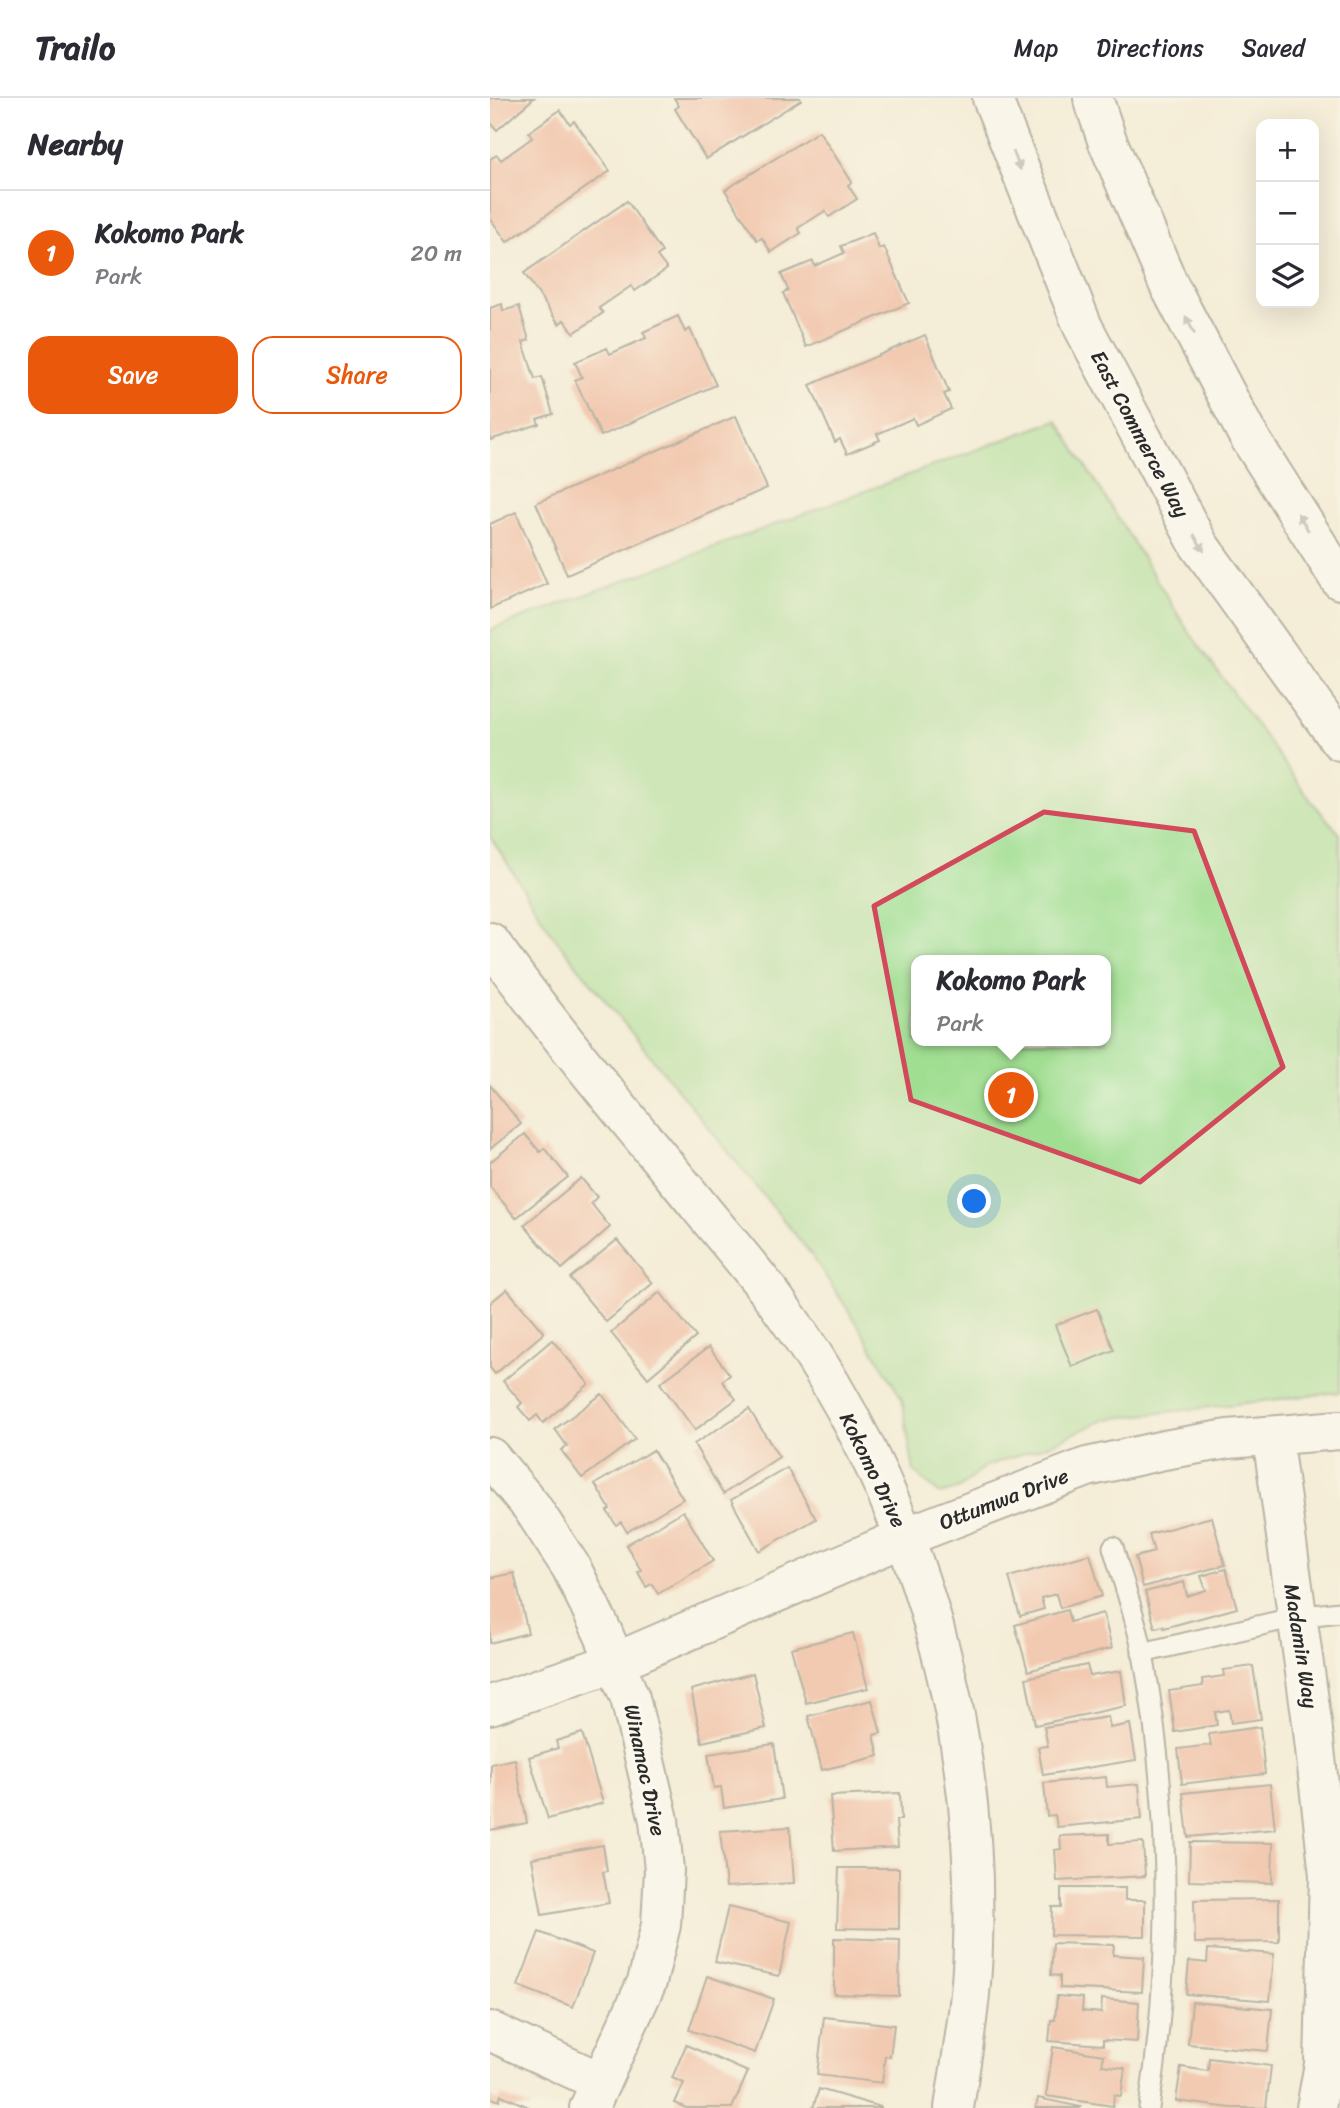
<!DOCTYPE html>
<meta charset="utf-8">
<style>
:root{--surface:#fff;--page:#f7f7f7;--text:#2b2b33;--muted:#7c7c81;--line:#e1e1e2;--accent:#ea580c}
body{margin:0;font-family:Sriracha,sans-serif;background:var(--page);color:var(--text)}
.controls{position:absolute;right:21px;top:21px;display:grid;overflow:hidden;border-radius:14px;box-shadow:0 7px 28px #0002}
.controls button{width:63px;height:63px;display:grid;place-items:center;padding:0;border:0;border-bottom:2px solid var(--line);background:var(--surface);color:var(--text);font:35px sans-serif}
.you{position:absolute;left:485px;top:1104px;width:24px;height:24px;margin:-18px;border:5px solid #fff;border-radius:50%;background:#1a73e8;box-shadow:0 0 0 10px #1a73e833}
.badge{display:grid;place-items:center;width:46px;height:46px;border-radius:50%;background:var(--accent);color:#fff;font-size:23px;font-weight:700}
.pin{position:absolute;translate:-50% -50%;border:4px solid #fff;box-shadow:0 2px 7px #0006}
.popup{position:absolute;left:421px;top:857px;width:200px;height:91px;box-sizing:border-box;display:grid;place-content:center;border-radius:14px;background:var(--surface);filter:drop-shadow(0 2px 5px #0005);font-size:23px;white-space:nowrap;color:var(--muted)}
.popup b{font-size:26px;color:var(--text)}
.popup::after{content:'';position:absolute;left:50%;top:100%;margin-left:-14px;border:14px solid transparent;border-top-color:var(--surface)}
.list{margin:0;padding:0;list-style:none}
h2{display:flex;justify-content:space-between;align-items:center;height:91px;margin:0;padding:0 28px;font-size:30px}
h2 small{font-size:23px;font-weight:400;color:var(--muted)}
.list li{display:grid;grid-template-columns:46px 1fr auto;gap:21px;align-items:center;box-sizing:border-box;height:126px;padding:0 28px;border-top:2px solid var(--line)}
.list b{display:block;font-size:26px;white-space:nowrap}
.list p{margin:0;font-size:23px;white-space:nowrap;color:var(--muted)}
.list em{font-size:23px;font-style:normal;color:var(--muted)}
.actions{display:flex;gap:14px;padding:21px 28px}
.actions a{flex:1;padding:16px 0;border:2px solid var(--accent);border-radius:21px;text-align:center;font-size:24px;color:var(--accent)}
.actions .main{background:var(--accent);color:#fff}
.icon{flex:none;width:38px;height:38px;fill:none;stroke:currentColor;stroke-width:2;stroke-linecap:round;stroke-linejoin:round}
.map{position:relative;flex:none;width:850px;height:2010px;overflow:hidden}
header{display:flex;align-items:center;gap:42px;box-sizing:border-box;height:98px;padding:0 35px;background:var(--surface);border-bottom:2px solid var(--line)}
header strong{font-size:33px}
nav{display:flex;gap:38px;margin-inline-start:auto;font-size:24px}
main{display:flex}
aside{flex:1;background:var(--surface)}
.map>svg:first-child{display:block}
.green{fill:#a0de92;stroke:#66845e;stroke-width:2;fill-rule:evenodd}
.building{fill:#f09f83}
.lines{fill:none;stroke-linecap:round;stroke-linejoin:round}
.lane-casing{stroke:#716f67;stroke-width:23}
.street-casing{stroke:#716f67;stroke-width:42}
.secondary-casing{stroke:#716f67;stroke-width:42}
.lane{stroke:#fff;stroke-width:19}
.street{stroke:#fff;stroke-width:38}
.secondary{stroke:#fff;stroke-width:38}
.oneway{fill:#a0a0a0}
.marked{fill:none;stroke:#d1495b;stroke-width:5;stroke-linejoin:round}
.labels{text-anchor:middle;stroke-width:7;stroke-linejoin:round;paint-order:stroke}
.street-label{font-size:21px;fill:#2b2b2b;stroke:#fbf7ec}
</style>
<header>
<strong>Trailo</strong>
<nav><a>Map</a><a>Directions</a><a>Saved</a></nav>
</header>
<main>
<aside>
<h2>Nearby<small></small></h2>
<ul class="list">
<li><span class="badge">1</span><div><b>Kokomo Park</b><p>Park</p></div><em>20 m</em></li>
</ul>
<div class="actions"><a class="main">Save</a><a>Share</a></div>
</aside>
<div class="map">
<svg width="850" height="2010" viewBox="0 0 850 2010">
<rect width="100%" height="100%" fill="#fbf7ec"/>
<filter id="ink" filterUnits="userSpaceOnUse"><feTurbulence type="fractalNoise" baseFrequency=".0143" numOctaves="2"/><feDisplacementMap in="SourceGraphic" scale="14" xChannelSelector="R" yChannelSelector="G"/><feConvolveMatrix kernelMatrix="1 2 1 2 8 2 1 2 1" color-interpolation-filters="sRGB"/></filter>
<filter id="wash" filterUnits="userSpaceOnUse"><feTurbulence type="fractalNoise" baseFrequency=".00686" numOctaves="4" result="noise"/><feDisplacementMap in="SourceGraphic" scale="28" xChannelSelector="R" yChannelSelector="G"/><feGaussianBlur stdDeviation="1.57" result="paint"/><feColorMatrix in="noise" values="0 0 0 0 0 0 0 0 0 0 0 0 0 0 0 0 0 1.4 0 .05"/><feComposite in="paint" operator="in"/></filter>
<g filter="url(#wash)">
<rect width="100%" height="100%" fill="#f4edd7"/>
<path class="green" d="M567 322 697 531 822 704 850 736V1294L616 1321 561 1346 494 1369 470 1390 450 1396 424 1374 412 1301 368 1227 321 1156 64 839 0 738V532ZM426 862H616V943H426Z"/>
<g id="blocks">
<g class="building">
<polygon points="0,0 44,0 7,32 0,24"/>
<polygon points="184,0 310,0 311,2 216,61 185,11 189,8"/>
<polygon points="70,12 80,26 84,23 120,73 17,144 0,120 0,61 7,57 11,62 42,40 39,34"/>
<polygon points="329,33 362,84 358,87 367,101 339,119 335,113 308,130 311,135 281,154 272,140 267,142 235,92"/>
<polygon points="137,103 172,154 167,158 177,171 145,193 141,188 109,210 113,215 84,235 74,222 69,226 34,175"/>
<polygon points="383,135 389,151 394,149 419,205 316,249 293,195 298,192 291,176 323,163 325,168 354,155 351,148"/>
<polygon points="12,206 13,213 29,208 39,242 33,244 45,281 52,279 63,316 47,321 49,326 0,342 0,210"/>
<polygon points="188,218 195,234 200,231 226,287 111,338 85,282 92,279 85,264 117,250 120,256 156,240 153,234"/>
<polygon points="435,237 459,294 454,296 461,311 426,327 423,320 387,336 390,342 357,356 350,341 345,344 320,287"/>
<polygon points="246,318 277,390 77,477 46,405"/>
<polygon points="26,414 57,486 0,511 0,426"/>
<polygon points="0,987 31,1026 0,1051"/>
<polygon points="35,1036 50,1054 54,1050 78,1079 26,1120 0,1089 0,1064"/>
<polygon points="91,1080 107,1099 101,1105 120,1129 72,1171 34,1127"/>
<polygon points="127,1142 163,1185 116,1224 80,1180"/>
<polygon points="17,1191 54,1235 5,1276 0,1270 0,1205"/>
<polygon points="170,1194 206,1239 158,1280 121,1235"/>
<polygon points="607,1211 624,1252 582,1269 565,1227"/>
<polygon points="62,1242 99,1286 53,1325 47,1317 40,1323 28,1309 32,1305 13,1283"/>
<polygon points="219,1249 240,1277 232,1283 246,1301 205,1332 170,1285"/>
<polygon points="112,1296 145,1341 92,1380 71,1352 77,1348 65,1331"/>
<polygon points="259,1311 289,1359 233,1396 204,1346"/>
<polygon points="163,1352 193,1401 137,1434 131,1424 126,1427 117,1413 120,1411 105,1386"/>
<polygon points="297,1370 326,1421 269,1453 241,1402"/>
<polygon points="193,1413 223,1463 168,1496 162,1486 156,1489 148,1474 151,1472 136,1447"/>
<polygon points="722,1419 735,1467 653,1489 645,1459 664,1454 659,1436"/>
<polygon points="600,1456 612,1498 570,1510 566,1496 551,1500 554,1511 530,1518 519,1479"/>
<polygon points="736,1471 747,1510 674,1530 673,1528 665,1530 655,1494 694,1484 697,1498 716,1492 711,1478"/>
<polygon points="24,1475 38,1535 0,1545 0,1480"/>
<polygon points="577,1512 580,1524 613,1515 622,1550 538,1573 525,1527"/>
<polygon points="363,1535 378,1590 316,1605 301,1550"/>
<polygon points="597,1567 600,1578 631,1573 636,1608 545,1627 536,1580"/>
<polygon points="763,1568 771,1621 741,1625 739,1612 725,1614 727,1627 685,1634 679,1593 713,1588 712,1581 734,1578 733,1572"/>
<polygon points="263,1575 276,1630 212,1644 201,1592"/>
<polygon points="382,1602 391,1635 384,1637 389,1658 332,1672 318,1618"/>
<polygon points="618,1619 620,1630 640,1626 646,1662 553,1677 548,1649 558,1648 554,1629"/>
<polygon points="770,1629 775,1676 692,1686 688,1651 721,1647 719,1636"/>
<polygon points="92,1635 113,1705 58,1721 39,1659 68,1650 66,1643"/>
<polygon points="284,1646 292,1701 234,1710 231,1689 224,1690 218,1656"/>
<polygon points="25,1661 37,1725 0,1732 1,1666"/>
<polygon points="616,1679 617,1689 649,1686 652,1721 567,1729 565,1717 557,1718 554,1685"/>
<polygon points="780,1686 785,1731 698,1739 693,1695"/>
<polygon points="410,1695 411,1722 406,1722 408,1749 344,1753 340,1698"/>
<polygon points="300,1729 304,1785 236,1789 230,1733"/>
<polygon points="619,1736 619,1746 653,1744 655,1778 567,1783 565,1752 571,1751 570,1738"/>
<polygon points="700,1744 783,1745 782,1785 699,1783"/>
<polygon points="113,1747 117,1773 113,1774 119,1805 52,1817 42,1760"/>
<polygon points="349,1770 409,1770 409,1831 347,1830"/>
<polygon points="571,1790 635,1790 635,1802 655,1802 655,1838 561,1837 562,1809 571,1809"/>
<polygon points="789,1801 789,1844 705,1845 704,1802"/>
<polygon points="238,1809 301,1824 289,1878 225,1864"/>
<polygon points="49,1834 103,1855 83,1909 28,1888"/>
<polygon points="344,1840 410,1842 409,1898 344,1896"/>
<polygon points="563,1845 624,1847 623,1857 654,1859 652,1894 570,1890 570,1878 561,1877"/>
<polygon points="718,1851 784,1856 780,1903 696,1896 699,1863 717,1865"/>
<polygon points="217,1878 284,1901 265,1955 199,1932"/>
<polygon points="567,1898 593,1900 592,1913 611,1915 612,1901 649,1904 647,1944 613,1942 613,1947 559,1943 561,1922 565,1922"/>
<polygon points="702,1904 782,1911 778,1953 698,1946"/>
<polygon points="334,1919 404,1927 400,1959 395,1958 392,1985 327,1977"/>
<polygon points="196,1947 258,1974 242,2010 196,2010 185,2005 194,1985 182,1980"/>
<polygon points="563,1949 614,1957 612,1967 635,1970 631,1998 624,1997 623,2008 556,1998"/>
<polygon points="719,1960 781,1968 776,2010 741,2010 686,2003 691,1969 718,1973"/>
<polygon points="329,1991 391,2009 391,2010 323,2010"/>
<polygon points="11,1997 41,2010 0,2010 0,1999 9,2003"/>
<polygon points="548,2000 591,2009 590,2010 546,2010"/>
</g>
</g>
</g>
<g filter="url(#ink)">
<use href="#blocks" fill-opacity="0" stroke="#716f67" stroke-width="2"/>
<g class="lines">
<defs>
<g id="lane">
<path d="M623 1449C633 1484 646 1520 653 1556 681 1708 682 1858 659 2010"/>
<polyline points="652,1555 806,1519 850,1514"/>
</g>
<g id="street">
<polyline points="782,1338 822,1624 839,1777 834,1966 826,2010"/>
<polyline points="0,1359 41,1408 81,1469 113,1535 140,1600 169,1722 174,1772 171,1827 157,1884 99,2010"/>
<polyline points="0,1607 126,1564 415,1439"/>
<polyline points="0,1933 111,1984"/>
</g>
<g id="secondary">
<polyline points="502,0 593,229 709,447 850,643"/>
<polyline points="603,0 617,42 678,185 756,334 850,482"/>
<path d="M0 844C65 935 137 1020 208 1107 233 1138 259 1167 283 1199 421 1384 490 1617 483 1847 482 1902 472 1956 464 2010"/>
<polyline points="415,1439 597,1369 674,1352 738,1341 850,1332"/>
</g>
</defs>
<use href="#lane" class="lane-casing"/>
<use href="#street" class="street-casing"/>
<use href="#secondary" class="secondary-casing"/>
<use href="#lane" class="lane"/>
<use href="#street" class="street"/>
<use href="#secondary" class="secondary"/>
</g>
<defs><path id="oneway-solid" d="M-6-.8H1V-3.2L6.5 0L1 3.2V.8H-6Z" transform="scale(1.75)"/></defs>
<g class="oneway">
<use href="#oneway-solid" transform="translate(527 63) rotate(68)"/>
<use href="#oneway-solid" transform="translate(700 227) rotate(-117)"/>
<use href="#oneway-solid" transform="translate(813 424) rotate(-122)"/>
<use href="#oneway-solid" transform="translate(709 445) rotate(59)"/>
</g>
</g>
<path d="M0 0H850V2010H0ZM554 714 704 733 793 969 650 1084 421 1002 384 808Z" fill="#f4edd7" fill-opacity=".55" fill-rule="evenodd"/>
<path class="marked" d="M554 714 704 733 793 969 650 1084 421 1002 384 808Z"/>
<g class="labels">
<g class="street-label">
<text transform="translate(650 336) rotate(62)" y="7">East Commerce Way</text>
<text transform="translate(383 1372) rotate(64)" y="7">Kokomo Drive</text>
<text transform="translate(514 1401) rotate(-21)" y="7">Ottumwa Drive</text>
<text transform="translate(811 1548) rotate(81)" y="7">Madamin Way</text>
<text transform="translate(155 1672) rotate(78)" y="7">Winamac Drive</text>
</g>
</g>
</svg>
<div class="controls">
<button>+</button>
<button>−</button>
<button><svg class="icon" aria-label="layers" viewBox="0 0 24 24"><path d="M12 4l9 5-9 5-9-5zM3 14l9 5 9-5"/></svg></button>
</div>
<div class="you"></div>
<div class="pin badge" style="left:521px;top:997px">1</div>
<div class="popup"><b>Kokomo Park</b>Park</div>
</div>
</main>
